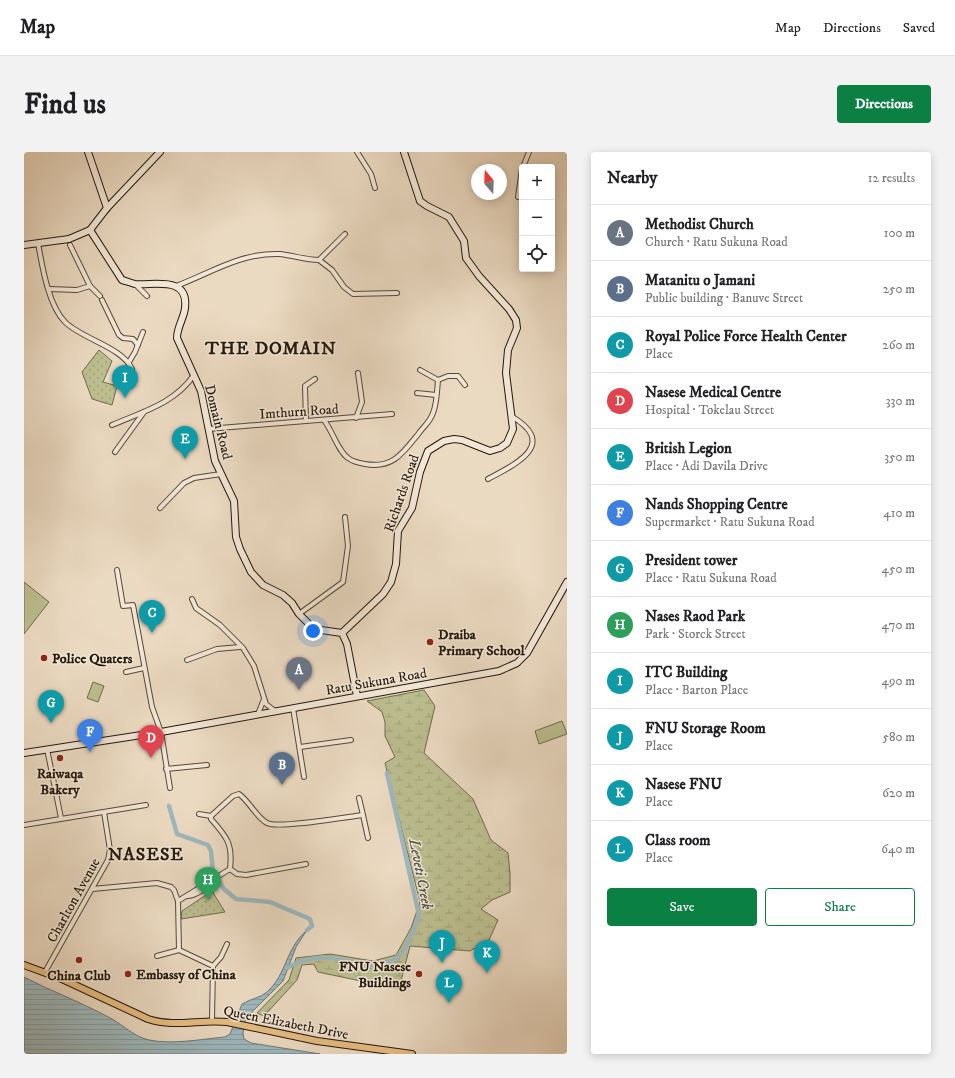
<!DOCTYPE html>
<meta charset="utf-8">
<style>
:root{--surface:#fff;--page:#f2f2f2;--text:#202124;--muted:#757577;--line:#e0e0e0;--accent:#0b8043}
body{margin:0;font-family:"IM FELL DW Pica",serif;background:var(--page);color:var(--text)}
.controls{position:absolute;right:12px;top:12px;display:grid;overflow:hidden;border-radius:4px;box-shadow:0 2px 10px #0003}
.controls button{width:36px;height:36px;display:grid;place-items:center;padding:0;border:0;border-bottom:1px solid var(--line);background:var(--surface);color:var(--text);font:20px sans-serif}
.compass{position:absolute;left:447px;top:12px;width:36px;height:36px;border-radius:50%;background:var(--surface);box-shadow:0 2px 10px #0003;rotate:341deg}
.you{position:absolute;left:289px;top:479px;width:14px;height:14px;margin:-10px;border:3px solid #fff;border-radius:50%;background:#1a73e8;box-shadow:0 0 0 6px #1a73e833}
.badge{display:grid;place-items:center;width:26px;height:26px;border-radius:50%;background:var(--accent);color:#fff;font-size:13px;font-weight:700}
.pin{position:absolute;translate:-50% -33px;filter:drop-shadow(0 1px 2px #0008)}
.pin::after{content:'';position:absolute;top:21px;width:14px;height:12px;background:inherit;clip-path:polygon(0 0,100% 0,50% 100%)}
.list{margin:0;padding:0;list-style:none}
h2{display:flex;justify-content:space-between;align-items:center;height:52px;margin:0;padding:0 16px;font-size:17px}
h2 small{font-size:13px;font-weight:400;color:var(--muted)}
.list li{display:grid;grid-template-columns:26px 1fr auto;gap:12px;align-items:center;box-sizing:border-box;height:56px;padding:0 16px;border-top:1px solid var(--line)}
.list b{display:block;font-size:15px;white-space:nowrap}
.list p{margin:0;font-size:13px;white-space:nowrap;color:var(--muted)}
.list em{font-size:13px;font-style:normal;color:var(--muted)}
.actions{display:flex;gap:8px;padding:12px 16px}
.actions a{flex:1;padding:9px 0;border:1px solid var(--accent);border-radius:4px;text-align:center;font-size:14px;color:var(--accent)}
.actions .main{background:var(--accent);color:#fff}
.icon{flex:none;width:22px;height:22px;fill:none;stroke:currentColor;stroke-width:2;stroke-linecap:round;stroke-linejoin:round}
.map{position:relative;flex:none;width:543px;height:902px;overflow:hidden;border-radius:4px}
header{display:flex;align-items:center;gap:24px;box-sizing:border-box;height:56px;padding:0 20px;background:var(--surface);border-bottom:1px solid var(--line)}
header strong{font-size:19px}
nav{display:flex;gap:22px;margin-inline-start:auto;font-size:14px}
.intro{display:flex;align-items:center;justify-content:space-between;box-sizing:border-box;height:96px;padding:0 24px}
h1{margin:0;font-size:28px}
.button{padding:10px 18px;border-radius:4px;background:var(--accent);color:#fff;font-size:14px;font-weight:700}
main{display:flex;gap:24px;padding:0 24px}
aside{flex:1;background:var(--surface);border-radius:4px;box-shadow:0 2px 10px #0003}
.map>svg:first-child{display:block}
.grass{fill:#bcbe90;stroke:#706b4e}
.wetland{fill:url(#wetland-marsh);stroke:#706b4e}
.park{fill:url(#park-dots);stroke:#706b4e}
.water{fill:url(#water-rules);stroke:#6d7877}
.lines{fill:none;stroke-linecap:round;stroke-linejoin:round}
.canal{stroke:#9db8be;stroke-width:4.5}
.street-casing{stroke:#56483a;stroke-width:6}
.secondary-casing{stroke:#24180c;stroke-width:8}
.primary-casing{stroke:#24180c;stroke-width:8}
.street{stroke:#f2e7d7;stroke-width:4}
.secondary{stroke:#f2e7d7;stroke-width:6}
.primary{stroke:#e6bd81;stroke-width:6}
.poi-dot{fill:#8f2418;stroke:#f2e7d7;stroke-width:1.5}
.labels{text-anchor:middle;stroke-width:3;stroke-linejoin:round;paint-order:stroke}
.street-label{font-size:14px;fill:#24180c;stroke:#f2e7d7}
.poi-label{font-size:14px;font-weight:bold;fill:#24180c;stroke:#f2e7d7;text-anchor:start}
.water-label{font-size:15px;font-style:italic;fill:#4e504a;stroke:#f2e7d7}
.district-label{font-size:18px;font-weight:bold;letter-spacing:1px;fill:#24180c;stroke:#f2e7d7}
</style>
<header>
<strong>Map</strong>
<nav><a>Map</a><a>Directions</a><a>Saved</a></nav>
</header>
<div class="intro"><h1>Find us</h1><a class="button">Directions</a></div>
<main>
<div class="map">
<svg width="543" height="902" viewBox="0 0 543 902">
<defs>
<pattern id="wetland-marsh" width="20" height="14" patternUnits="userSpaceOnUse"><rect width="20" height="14" fill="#bcbe90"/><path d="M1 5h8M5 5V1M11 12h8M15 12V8" fill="none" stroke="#a1a37b"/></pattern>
<pattern id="park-dots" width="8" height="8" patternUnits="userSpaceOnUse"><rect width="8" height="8" fill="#bcbe90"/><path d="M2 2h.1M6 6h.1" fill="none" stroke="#a1a37b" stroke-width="1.8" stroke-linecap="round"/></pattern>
<pattern id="water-rules" width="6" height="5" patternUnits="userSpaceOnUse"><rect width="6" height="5" fill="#9db8be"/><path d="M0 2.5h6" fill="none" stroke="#879da2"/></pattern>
</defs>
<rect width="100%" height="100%" fill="#ebdac2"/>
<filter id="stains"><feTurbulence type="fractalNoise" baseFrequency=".005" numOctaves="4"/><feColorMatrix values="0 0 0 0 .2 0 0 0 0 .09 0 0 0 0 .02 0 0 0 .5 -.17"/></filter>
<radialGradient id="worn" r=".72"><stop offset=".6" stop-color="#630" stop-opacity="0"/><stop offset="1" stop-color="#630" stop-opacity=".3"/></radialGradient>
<g class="grass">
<polygon points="0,430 25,450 0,482"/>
<polygon points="69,530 80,534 74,550 63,546"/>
<polygon points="538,569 543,582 515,592 511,579"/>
</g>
<polygon class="wetland" points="400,538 411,554 400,601 449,647 467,688 484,701 486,721 486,740 468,748 457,757 474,768 465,788 446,799 386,794 375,837 294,820 290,812 278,813 273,828 240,864 233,861 265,828 272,806 306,802 349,809 372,803 387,776 396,750 361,611 371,605 361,584 361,570 358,560 343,549"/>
<g class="park">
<polygon points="75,198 88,209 79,230 93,234 88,253 68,247 58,220"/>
<polygon points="188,739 201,760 157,767 158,759"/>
</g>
<path class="water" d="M283 778 272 795 259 829 229 859 221 869 219 881 220 887 227 891 296 902H0V825C29 840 59 851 88 867 100 874 111 885 125 888 149 893 177 887 201 885L206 882 218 852C226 847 236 846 243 840 263 822 261 797 283 778Z"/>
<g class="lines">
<g class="canal">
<polyline points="145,654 153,682 184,693 187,699 189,720 200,737 212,747 246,750 286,767 288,774 283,778"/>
<path d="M263 816C276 808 292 804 307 806 328 808 353 820 372 806 384 796 390 776 395 763L363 621"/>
</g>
<defs>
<g id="street">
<polyline points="333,0 347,22 351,36"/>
<polyline points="499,15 505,0"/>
<polyline points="494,45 498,17"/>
<path d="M14 91C18 113 24 153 41 170 58 187 98 195 108 217"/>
<polyline points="46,93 66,134 76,144"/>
<polyline points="295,108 308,118 320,135 329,142 373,141"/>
<polyline points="111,132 123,144"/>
<path d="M152 134C187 121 215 101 255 102 268 103 281 108 295 108L321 82"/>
<polyline points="25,137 53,138 66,134"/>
<polyline points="78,148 95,183 99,186 109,187 114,193"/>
<polyline points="105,210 111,200 119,180"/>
<polyline points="414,228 424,224 434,224 441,233"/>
<polyline points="393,241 412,243"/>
<polyline points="332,266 338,250 334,221"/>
<path d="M300 268C309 280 314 299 324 306 329 310 335 311 341 312 369 317 379 301 395 281 400 274 406 270 409 261 413 251 413 239 414 228L396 218"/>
<polyline points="282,269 281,234 291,227"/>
<path d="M88 273C118 260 150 252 170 223"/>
<polyline points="184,277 368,262"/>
<polyline points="91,300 120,260"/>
<path d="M464 327C492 312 535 292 487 264"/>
<polyline points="136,356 160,331 170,326 197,322"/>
<polyline points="93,418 99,454 109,453 128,555 137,580 146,636"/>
<polyline points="168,447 172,456 196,473 219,496 230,514 242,552 251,559"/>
<polyline points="275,462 319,430 324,394 321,365"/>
<polyline points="163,508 193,497 216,495"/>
<polyline points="102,520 120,516"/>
<polyline points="269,556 280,625"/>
<polyline points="234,562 240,547"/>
<polyline points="276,595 327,588"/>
<polyline points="23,597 37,666"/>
<polyline points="142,617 183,613"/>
<polyline points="175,662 187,664"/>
<polyline points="339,663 344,686"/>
<polyline points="0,673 122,653"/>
<polyline points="206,717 213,722 222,723 282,712"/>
<polyline points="68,737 133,731 147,735 150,738 154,749 155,798"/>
<path d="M163 744C171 744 182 737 186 729"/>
<path d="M154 749 206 717C209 692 203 685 187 667V664L209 644 215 642C226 650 232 665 243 671 254 677 322 665 339 663L335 646"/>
<polyline points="133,804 155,798 189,814 188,868"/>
<polyline points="189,814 197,805 203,792"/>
<polyline points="21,820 84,708 86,698 80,660"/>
</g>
<g id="secondary">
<polyline points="64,0 83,56"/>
<path d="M66 78 98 128C102 129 107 131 111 132 129 134 165 123 161 156 160 166 153 175 153 186L177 239 191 309 210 349 212 385 216 397 227 420 239 433 259 443 268 451 275 462 290 477 318 481 323 492 333 544"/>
<polyline points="0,93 45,87 66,78 83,56 136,0"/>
<polyline points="318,481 359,442 367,430 372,412 374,379 388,356 396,320 404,299 420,289 430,287 438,288 466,299 476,296 483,291 489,277 482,221 484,198 493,176 492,168 485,157 455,124 442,106 440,89 425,65 403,54 396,49 380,0"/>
<polyline points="0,601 137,580 475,519 493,511 503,501 543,430"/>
</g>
<path id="primary" d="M0 813 38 827 124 867C151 876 176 867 203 870L293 889 388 902"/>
</defs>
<use href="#street" class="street-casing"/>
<use href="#secondary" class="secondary-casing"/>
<use href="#primary" class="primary-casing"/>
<use href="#street" class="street"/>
<use href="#secondary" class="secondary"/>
<use href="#primary" class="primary"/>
</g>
<g class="poi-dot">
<circle cx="406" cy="490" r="4"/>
<circle cx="20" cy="506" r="4"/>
<circle cx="36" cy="606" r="4"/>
<circle cx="55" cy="808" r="4"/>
<circle cx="104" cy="822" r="4"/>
<circle cx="395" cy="822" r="4"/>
</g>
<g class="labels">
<g class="street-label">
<text transform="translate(275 259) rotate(-4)" y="5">Imthurn Road</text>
<text transform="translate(195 270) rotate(76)" y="5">Domain Road</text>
<text transform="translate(377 341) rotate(-71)" y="5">Richards Road</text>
<text transform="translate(352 529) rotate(-10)" y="5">Ratu Sukuna Road</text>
<text transform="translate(49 748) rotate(-61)" y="5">Charlton Avenue</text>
<text transform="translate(262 870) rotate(11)" y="5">Queen Elizabeth Drive</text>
</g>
<g class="poi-label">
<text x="414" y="487">Draiba<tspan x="414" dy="16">Primary School</tspan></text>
<text x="28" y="511">Police Quaters</text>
<text x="36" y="626" text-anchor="middle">Raiwaqa<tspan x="36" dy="16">Bakery</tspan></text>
<text x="387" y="819" text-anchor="end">FNU Nasese<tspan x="387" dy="16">Buildings</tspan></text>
<text x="112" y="827">Embassy of China</text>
<text x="55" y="828" text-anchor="middle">China Club</text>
</g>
<g class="water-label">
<text transform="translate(397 722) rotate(79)" y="5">Leveti Creek</text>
</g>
<g class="district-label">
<text x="247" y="202">THE DOMAIN</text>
<text x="122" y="708">NASESE</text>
</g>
</g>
<rect width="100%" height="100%" filter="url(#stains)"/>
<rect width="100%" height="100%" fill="url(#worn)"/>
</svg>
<div class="controls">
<button>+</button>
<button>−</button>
<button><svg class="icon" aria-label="locate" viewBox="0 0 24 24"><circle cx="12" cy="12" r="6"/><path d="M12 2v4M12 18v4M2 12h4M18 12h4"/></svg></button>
</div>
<svg class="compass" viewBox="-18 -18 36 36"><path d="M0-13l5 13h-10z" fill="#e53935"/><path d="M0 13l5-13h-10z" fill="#757577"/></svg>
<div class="you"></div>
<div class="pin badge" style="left:275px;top:538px;background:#6b7280">A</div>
<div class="pin badge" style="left:258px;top:633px;background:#5c6f8a">B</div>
<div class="pin badge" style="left:128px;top:481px;background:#0f9aa8">C</div>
<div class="pin badge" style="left:127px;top:606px;background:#e0444e">D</div>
<div class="pin badge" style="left:161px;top:307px;background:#0f9aa8">E</div>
<div class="pin badge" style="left:66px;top:600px;background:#3f7fe0">F</div>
<div class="pin badge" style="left:27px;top:571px;background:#0f9aa8">G</div>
<div class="pin badge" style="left:184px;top:748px;background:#2e9e5b">H</div>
<div class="pin badge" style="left:101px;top:246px;background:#0f9aa8">I</div>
<div class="pin badge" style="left:418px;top:811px;background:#0f9aa8">J</div>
<div class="pin badge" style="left:463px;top:821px;background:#0f9aa8">K</div>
<div class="pin badge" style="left:425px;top:851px;background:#0f9aa8">L</div>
</div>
<aside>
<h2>Nearby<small>12 results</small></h2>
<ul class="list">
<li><span class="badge" style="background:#6b7280">A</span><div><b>Methodist Church</b><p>Church · Ratu Sukuna Road</p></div><em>100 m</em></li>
<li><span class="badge" style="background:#5c6f8a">B</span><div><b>Matanitu o Jamani</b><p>Public building · Banuve Street</p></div><em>250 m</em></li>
<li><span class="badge" style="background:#0f9aa8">C</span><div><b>Royal Police Force Health Center</b><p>Place</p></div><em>260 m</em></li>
<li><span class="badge" style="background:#e0444e">D</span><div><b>Nasese Medical Centre</b><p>Hospital · Tokelau Street</p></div><em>330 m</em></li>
<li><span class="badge" style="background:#0f9aa8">E</span><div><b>British Legion</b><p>Place · Adi Davila Drive</p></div><em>350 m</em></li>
<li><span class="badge" style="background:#3f7fe0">F</span><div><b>Nands Shopping Centre</b><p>Supermarket · Ratu Sukuna Road</p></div><em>410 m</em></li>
<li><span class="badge" style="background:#0f9aa8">G</span><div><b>President tower</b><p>Place · Ratu Sukuna Road</p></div><em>450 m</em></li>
<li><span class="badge" style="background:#2e9e5b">H</span><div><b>Nases Raod Park</b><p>Park · Storck Street</p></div><em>470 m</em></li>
<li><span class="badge" style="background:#0f9aa8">I</span><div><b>ITC Building</b><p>Place · Barton Place</p></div><em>490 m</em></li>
<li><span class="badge" style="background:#0f9aa8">J</span><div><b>FNU Storage Room</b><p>Place</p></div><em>580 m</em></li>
<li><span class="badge" style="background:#0f9aa8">K</span><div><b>Nasese FNU</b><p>Place</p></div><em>620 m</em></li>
<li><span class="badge" style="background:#0f9aa8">L</span><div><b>Class room</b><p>Place</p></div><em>640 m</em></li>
</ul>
<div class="actions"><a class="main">Save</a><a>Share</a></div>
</aside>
</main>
